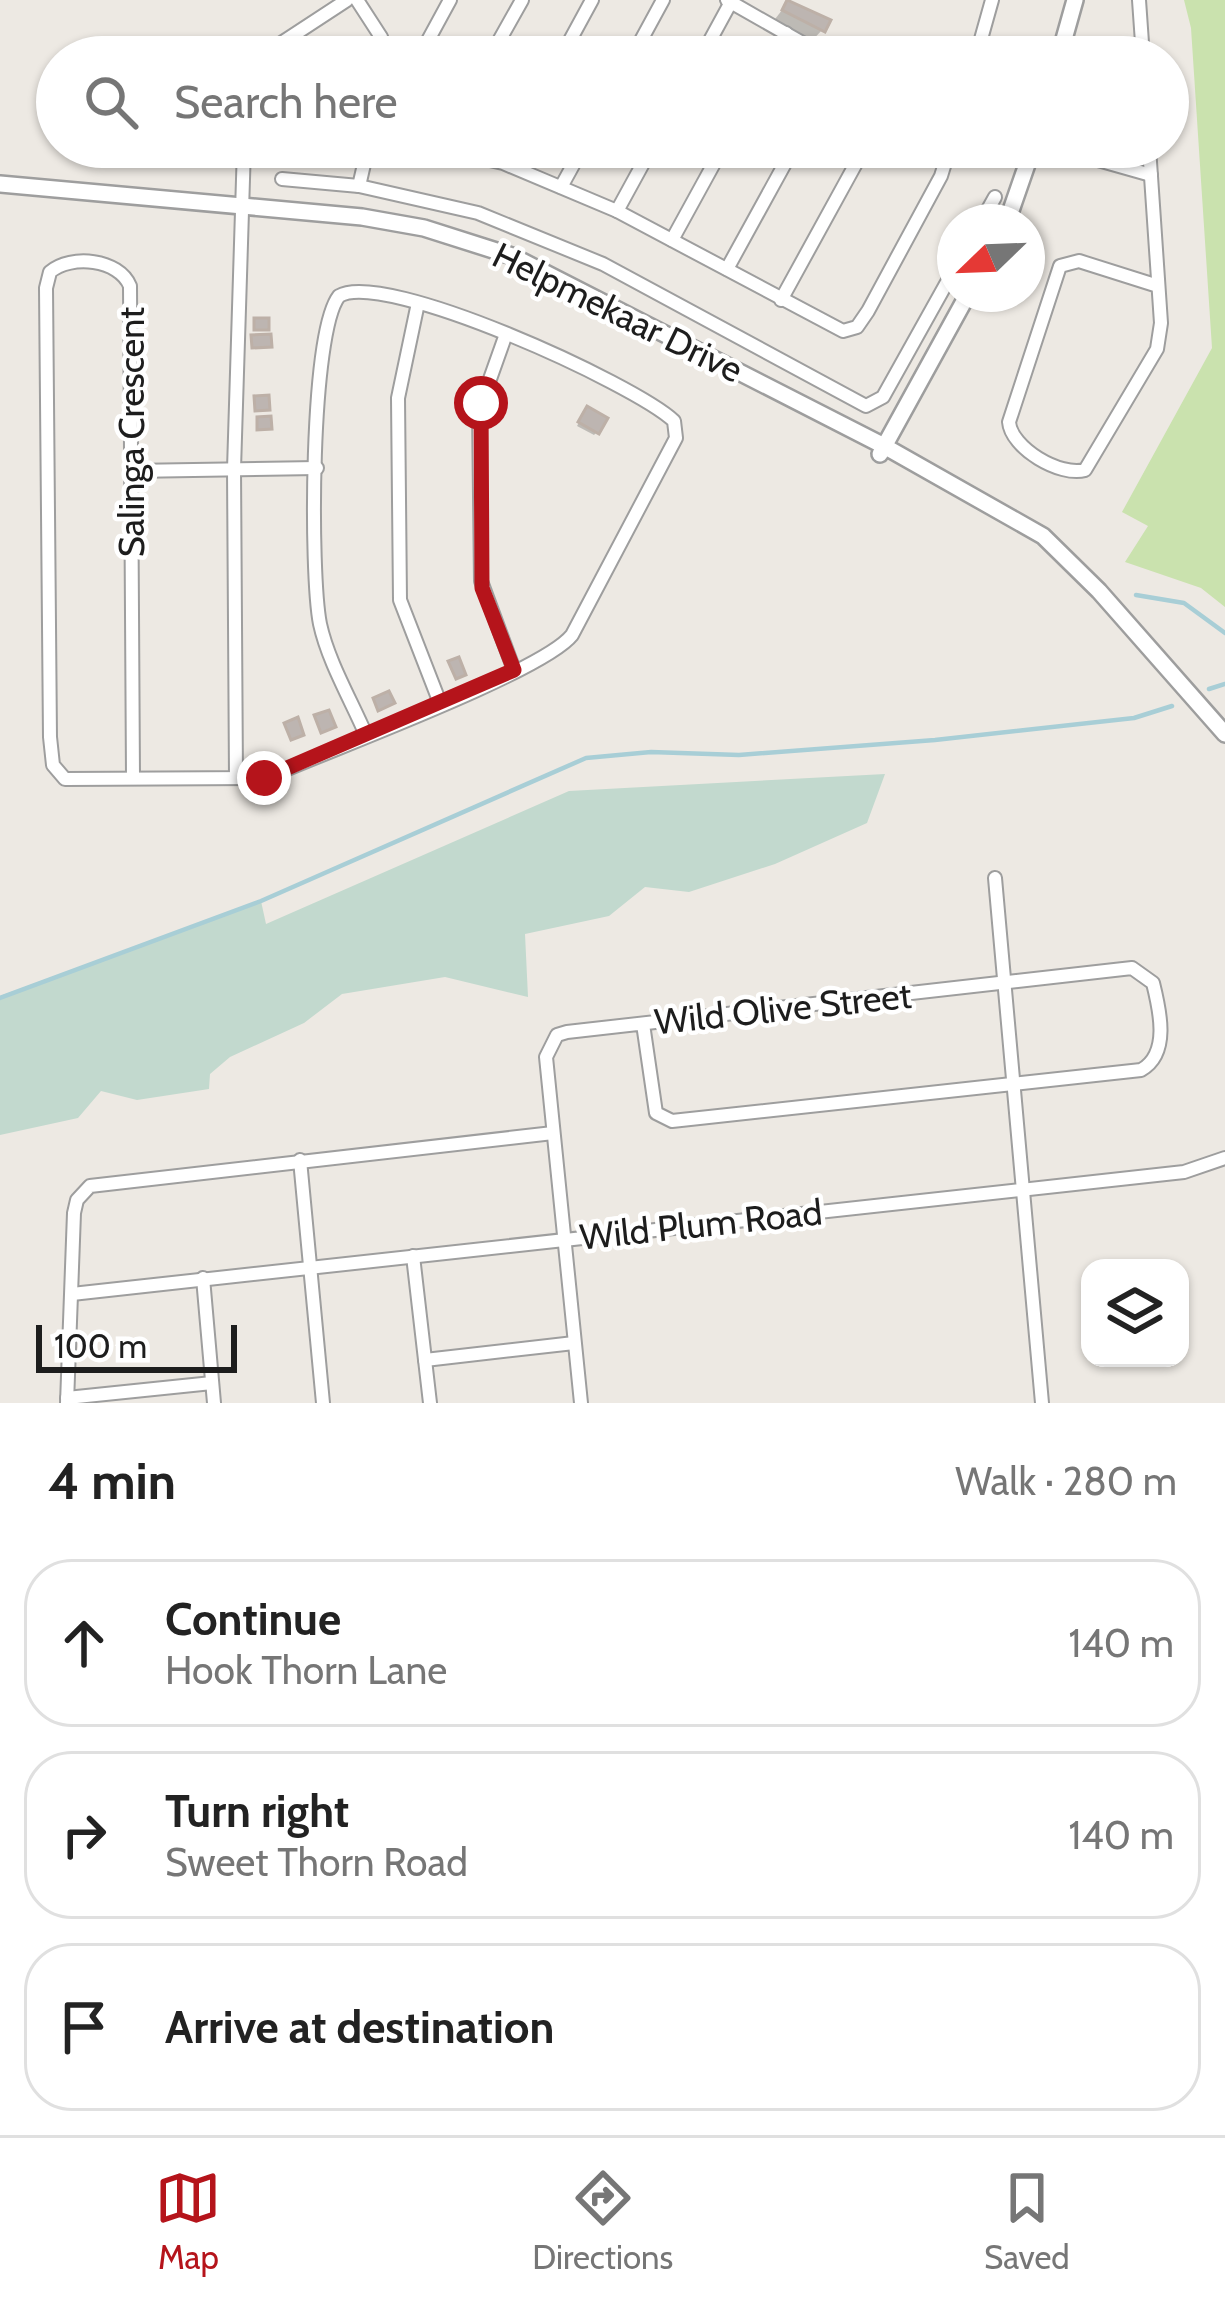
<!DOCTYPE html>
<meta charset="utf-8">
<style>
:root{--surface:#fff;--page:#f6f6f6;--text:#222;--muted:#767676;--line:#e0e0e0;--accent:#b5141b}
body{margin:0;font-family:Cabin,sans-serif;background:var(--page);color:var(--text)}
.controls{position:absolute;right:36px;bottom:36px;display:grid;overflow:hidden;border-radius:24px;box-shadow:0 3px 9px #0004}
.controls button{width:108px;height:108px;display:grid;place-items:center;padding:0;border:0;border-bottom:3px solid var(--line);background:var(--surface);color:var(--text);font:60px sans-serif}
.compass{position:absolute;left:937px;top:204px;width:108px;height:108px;border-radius:50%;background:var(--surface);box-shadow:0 3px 9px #0004;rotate:247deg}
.scale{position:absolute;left:36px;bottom:30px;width:201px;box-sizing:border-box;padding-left:12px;border:6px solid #1d1d1d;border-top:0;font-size:33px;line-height:42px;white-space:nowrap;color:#1d1d1d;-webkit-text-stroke:9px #fff;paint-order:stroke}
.stop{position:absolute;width:36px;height:36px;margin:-27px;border:9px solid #b5141b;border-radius:50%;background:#fff}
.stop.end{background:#b5141b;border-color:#fff;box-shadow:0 3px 12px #0008}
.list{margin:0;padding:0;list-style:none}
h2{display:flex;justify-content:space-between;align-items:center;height:156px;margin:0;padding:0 48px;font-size:51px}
h2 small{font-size:39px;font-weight:400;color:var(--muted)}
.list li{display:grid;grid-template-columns:78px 1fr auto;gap:36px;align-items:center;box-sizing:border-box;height:168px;margin:0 24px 24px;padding:0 24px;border:3px solid var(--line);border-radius:48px}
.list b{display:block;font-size:45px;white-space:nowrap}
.list p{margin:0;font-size:39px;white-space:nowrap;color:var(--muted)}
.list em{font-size:39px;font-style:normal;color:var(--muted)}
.icon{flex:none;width:66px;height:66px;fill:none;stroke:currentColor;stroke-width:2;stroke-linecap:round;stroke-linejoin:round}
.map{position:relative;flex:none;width:1225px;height:1403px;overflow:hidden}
.search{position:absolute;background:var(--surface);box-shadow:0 3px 9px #0004;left:36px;right:36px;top:36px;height:132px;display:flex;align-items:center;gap:30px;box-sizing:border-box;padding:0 42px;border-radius:66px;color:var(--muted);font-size:45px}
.sheet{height:732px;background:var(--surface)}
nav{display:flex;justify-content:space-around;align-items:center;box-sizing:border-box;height:168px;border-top:3px solid var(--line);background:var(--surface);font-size:33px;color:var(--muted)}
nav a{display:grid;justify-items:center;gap:6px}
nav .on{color:var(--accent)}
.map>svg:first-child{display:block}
.grass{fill:#cae2ae}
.wetland{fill:#c2d9ce}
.shadow{fill:#0003}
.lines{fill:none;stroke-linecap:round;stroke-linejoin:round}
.stream{stroke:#a8ced6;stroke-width:4.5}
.building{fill:#bdb5b1;stroke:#bdb0a7;stroke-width:3}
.minor-casing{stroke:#9e9e9e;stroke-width:16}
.tertiary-casing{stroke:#9e9e9e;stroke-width:20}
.minor{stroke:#fff;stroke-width:12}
.tertiary{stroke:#fff;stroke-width:15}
.route{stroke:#b5141b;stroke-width:15}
.labels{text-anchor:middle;stroke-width:9;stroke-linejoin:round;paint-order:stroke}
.street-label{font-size:36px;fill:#1d1d1d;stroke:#fff}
</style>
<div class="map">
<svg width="1225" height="1403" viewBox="0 0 1225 1403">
<rect width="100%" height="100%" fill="#ede9e3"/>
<polygon class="grass" points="1184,0 1225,0 1225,607 1201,588 1125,562 1148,526 1122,512 1212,348 1191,28"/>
<polygon class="wetland" points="885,774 867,823 775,864 689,892 645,887 609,916 525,934 528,997 445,977 342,994 304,1023 230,1057 210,1074 209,1089 137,1100 101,1091 78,1118 0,1135 0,996 261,901 266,924 569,791"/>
<g class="shadow">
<polygon points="789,1 822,30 810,43 772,23"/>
<polygon points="584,413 597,432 594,435 577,426"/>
</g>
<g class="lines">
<g class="stream">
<polyline points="1136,595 1184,603 1225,633"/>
<polyline points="1209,689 1225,684"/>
<polyline points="0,998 261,901 586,758 651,752 739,755 935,740 1134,718 1172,706"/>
</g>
</g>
<g class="building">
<polygon points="787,0 831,20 825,32 782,10"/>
<rect x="254" y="318" width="15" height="12"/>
<polygon points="271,334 272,347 252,348 251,335"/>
<polygon points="269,395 270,410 255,411 254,396"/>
<polygon points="587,406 608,418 599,434 578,422"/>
<polygon points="271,416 272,429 257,430 257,417"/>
<polygon points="459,657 466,675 456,679 448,661"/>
<polygon points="389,691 395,703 378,711 373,698"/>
<polygon points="329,710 336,727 321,733 314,715"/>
<polygon points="298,717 304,735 291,740 284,723"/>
</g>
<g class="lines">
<defs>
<g id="minor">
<polyline points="357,0 381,37 386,57"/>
<polyline points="727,0 827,57"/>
<polyline points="1139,0 1143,57"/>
<polyline points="260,57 347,0"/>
<polyline points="419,57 450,0"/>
<polyline points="490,57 522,0"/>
<polyline points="561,57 592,0"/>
<polyline points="632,57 663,0"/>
<polyline points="701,57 731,2"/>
<polyline points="773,57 786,33"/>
<polyline points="976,57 992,0"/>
<polyline points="432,147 503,163 617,211 843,331 857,327 868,311 941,176 950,147"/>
<polyline points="1052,147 1151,175"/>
<path d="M1149 147 1161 323 1157 349 1085 470C1060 477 1011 448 1009 422L1060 266 1079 261 1158 286"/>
<polyline points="282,179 359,186 478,213 603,264 866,406 883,397 955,268"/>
<polyline points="359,186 368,147"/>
<polyline points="561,187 583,147"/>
<polyline points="617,211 652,147"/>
<polyline points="981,222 995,197"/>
<polyline points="672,240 723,147"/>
<polyline points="727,269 794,147"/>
<polyline points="781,300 865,147"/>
<polyline points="418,303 398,398 400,600 440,703"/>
<polyline points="506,334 479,410 481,581 514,670"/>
<polyline points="131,471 317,468"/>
<path d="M133 778 130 286C119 259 71 254 50 272L46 288 50 737 53 765 65 779 257 778 271 776C327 751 543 672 572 635L676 438 674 421C635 384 384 269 339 296 310 333 310 573 320 624 328 661 351 700 366 735"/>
<polyline points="236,778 234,469 244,147"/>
<polyline points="995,878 1042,1403"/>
<polyline points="300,1160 323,1403"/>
<polyline points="413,1256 430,1403"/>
<polyline points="203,1278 214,1403"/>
<polyline points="72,1294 1184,1172 1225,1158"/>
<polyline points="425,1360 574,1343"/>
<polyline points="67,1398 212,1383"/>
<polyline points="67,1403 74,1213 77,1200 90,1186 553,1133"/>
<path d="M581 1403 546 1057 557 1035 567 1032 1132 968 1153 983C1160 1011 1170 1054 1141 1070L672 1121 656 1113 643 1024"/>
</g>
<g id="tertiary">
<polyline points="1059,57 1075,0"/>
<polyline points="0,184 362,217 424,228 512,256 884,446 1043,536 1099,591 1225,734"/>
<polyline points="1007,222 1033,147"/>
<polyline points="880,454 968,294"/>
</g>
</defs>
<use href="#minor" class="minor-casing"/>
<use href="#tertiary" class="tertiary-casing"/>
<use href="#minor" class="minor"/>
<use href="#tertiary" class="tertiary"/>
</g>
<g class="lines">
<polyline class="route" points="264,778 514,670 482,588 481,403"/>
</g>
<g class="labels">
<g class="street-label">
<text transform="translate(618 312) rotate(26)" y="13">Helpmekaar Drive</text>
<text transform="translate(131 432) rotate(-90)" y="13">Salinga Crescent</text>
<text transform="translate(783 1008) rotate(-6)" y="13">Wild Olive Street</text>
<text transform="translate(701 1224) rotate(-6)" y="13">Wild Plum Road</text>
</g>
</g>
</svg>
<div class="controls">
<button><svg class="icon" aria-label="layers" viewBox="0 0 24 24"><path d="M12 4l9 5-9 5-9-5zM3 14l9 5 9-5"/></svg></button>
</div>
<svg class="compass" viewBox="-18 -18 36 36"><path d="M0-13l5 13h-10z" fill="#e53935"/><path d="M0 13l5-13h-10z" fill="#767676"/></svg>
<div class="scale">100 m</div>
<div class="stop" style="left:481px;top:403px"></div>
<div class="stop end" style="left:264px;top:778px"></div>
<div class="search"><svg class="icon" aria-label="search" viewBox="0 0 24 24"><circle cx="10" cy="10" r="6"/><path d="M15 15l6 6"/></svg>Search here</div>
</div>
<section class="sheet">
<h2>4 min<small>Walk · 280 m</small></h2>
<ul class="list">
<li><svg class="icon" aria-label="ahead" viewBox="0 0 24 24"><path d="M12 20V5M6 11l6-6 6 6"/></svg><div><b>Continue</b><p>Hook Thorn Lane</p></div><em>140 m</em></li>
<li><svg class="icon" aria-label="right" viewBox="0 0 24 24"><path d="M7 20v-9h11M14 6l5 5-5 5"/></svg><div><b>Turn right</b><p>Sweet Thorn Road</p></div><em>140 m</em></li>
<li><svg class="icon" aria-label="arrive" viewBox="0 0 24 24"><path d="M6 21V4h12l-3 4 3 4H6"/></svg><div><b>Arrive at destination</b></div></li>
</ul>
</section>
<nav>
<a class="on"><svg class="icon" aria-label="map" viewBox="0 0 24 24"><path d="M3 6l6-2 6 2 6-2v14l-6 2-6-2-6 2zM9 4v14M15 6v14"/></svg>Map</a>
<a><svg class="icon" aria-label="directions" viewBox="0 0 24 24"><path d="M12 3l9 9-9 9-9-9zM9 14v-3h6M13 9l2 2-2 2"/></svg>Directions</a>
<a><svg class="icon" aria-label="saved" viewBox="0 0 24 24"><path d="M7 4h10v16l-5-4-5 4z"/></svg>Saved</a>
</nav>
